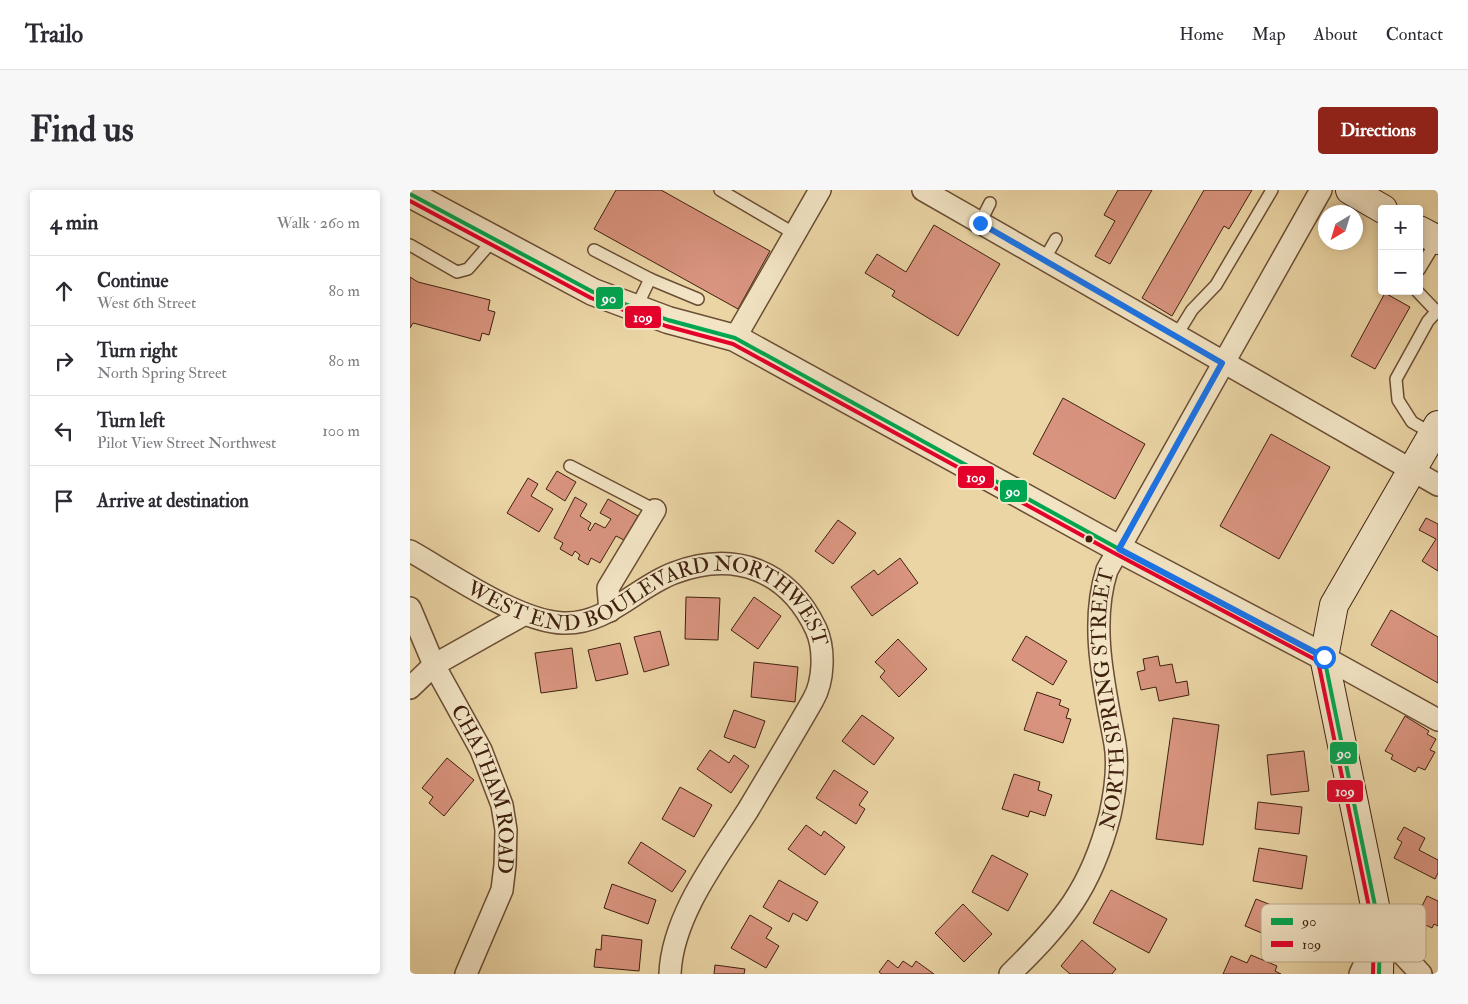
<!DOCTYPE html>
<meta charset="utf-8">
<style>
:root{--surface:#fff;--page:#f7f7f7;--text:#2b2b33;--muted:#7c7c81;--line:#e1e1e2;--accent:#8f2418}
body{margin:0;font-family:"IM FELL Double Pica",serif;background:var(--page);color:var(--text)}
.controls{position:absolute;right:15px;top:15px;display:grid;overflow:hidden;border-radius:5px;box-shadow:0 2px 8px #0003}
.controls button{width:45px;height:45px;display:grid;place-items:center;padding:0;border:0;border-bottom:1px solid var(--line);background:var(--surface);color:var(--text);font:25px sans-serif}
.compass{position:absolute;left:908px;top:15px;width:45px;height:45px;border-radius:50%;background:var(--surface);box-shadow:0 2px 8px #0003;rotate:218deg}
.stop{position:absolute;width:15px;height:15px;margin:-11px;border:4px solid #1a73e8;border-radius:50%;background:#fff}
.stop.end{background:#1a73e8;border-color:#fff;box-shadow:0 1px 5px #0008}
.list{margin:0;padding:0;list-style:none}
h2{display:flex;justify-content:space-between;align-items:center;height:65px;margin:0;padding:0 20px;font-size:21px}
h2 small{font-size:16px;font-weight:400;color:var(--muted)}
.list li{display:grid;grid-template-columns:32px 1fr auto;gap:15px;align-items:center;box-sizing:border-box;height:70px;padding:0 20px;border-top:1px solid var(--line)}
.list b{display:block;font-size:19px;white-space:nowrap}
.list p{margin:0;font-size:16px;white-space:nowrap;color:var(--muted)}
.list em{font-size:16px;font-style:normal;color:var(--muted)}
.icon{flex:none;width:28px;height:28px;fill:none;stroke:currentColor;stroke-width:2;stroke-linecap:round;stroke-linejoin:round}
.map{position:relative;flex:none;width:1028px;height:784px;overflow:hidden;border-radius:5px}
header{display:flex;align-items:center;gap:30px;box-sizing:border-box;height:70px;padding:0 25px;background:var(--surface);border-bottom:1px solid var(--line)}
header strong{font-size:24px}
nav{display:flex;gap:28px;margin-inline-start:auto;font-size:18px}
.intro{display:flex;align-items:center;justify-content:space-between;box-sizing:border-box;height:120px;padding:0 30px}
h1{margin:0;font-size:35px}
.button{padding:12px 22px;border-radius:5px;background:var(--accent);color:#fff;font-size:18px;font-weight:700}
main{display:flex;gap:30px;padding:0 30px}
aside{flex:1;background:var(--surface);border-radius:5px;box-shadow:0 2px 8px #0003}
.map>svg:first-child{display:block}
.building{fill:#d9947f;stroke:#402110}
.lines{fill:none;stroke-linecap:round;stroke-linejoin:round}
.service-casing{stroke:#6b4e35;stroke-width:14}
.minor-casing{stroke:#6b4e35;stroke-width:24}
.tertiary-casing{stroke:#6b4e35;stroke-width:29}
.secondary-casing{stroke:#402110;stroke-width:30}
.service{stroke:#f2e4c4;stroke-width:11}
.minor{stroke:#f2e4c4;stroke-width:21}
.tertiary{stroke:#f2e4c4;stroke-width:26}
.secondary{stroke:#f2e4c4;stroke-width:28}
.bus-1-casing{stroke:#f2e4c4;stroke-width:8}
.bus-2-casing{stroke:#f2e4c4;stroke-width:8}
.bus-1{stroke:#00a651;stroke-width:4}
.bus-2{stroke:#e4002b;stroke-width:4}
.route{stroke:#1a73e8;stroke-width:6}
.bus-dot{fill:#402110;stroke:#f2e4c4;stroke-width:2}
.labels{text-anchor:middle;stroke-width:4;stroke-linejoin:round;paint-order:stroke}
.street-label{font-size:21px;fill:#402110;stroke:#f2e4c4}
.key{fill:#f2e4c4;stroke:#bdaa8e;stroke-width:1}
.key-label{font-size:14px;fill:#402110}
.line-badge{stroke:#f2e4c4;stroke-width:2}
.badge-label{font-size:14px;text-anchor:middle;font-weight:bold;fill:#fff}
</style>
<header>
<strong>Trailo</strong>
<nav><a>Home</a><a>Map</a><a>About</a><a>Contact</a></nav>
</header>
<div class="intro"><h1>Find us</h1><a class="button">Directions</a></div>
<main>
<aside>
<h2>4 min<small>Walk · 260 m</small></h2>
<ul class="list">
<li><svg class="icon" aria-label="ahead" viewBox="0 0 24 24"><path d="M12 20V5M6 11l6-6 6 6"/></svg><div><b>Continue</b><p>West 6th Street</p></div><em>80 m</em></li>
<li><svg class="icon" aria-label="right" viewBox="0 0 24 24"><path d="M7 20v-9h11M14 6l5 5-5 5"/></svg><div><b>Turn right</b><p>North Spring Street</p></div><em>80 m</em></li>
<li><svg class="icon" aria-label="left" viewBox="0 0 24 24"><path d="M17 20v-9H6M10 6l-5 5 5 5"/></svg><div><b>Turn left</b><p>Pilot View Street Northwest</p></div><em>100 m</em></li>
<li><svg class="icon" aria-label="arrive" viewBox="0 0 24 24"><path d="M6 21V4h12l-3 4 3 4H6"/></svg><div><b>Arrive at destination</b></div></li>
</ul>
</aside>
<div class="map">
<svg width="1028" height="784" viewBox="0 0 1028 784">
<rect width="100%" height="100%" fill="#ebd5a5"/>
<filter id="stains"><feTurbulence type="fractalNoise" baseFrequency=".004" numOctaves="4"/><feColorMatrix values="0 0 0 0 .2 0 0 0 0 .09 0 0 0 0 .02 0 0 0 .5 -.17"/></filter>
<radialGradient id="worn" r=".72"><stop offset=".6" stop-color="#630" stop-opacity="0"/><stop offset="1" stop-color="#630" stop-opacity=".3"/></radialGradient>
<g class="building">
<polygon points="206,0 251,0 360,61 328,119 184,39"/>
<polygon points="708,0 742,0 700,74 685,66 705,31 694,25"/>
<polygon points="794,0 842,0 819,39 814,36 762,126 732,108"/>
<polygon points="524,35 590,74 548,146 482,106 485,101 455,83 467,64 496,82"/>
<polygon points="0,87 8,92 80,110 78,120 85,122 79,145 72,143 70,151 3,133 0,138"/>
<polygon points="975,103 1000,117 965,179 941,166"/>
<polygon points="653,208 735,254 705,309 623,264"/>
<polygon points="861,244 920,277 869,369 810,336"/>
<polygon points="147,281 166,292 155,311 136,299"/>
<polygon points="118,288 128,294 121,306 143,319 129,342 97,323"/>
<polygon points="165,307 177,314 170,326 181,333 178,339 180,341 185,333 195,338 201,329 190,323 198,309 228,326 214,350 206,346 190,373 181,368 178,375 168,369 170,365 165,361 162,366 150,359 153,353 144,348"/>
<polygon points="1016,328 1028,334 1028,381 1012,371 1026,349 1009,340"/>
<polygon points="428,330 446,343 423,374 405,361"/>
<polygon points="490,368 508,393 462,426 441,397 464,380 468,385"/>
<polygon points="276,407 310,408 308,450 275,449"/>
<polygon points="344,407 371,426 348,459 321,440"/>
<polygon points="981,420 1028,447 1028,493 961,455"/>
<polygon points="250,441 259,475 234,482 224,447"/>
<polygon points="616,446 657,471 643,495 602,470"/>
<polygon points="488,449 517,479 489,507 470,487 475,481 465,472"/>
<polygon points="210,453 218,484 186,491 178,460"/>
<polygon points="162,458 167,498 131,503 125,463"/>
<polygon points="748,466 750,476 762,474 766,493 777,491 779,505 749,511 746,497 731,500 727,482 735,480 733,469"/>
<polygon points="344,472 388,477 385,512 341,507"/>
<polygon points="627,502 651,510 649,515 659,519 656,528 661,529 653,553 614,540"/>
<polygon points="324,520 355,531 345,558 314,547"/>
<polygon points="452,525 484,548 464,575 432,551"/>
<polygon points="995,526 1019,541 1017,544 1026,549 1020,560 1025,562 1015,580 1008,577 1005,582 981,569 983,565 975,561"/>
<polygon points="763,528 809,535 793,655 746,649"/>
<polygon points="300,560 319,573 324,565 339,576 321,603 287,579"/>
<polygon points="894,561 899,601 861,605 857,565"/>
<polygon points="37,568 64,590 34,626 19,613 23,607 12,598"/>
<polygon points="424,580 458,602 449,615 455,619 446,634 406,608"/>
<polygon points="604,584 630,592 628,600 642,605 635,626 620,621 618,627 592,619"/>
<polygon points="270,597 302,615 284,647 252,629"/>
<polygon points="848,612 892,617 889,644 845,639"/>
<polygon points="396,635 411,646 414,641 435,657 415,685 378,659"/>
<polygon points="994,637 1015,648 1009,660 1028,670 1028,683 1025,689 984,668 992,652 987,649"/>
<polygon points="231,652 276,681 262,702 218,673"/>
<polygon points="849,658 897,666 892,699 843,691"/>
<polygon points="582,665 618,684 598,721 562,702"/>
<polygon points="369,690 408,712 397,731 383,723 379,732 353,717"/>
<polygon points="202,694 246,710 238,734 194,718"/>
<polygon points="701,700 757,729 739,763 683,733"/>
<polygon points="1017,706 1028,711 1028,736 1024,734 1022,738 1005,730"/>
<polygon points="846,709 894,728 883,756 835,736"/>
<polygon points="553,714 582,744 554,772 525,743"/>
<polygon points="340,725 362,738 356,748 369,756 356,778 321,758"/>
<polygon points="192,745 232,750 229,781 184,777 186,759 191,760"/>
<polygon points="672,750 706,779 702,784 660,784 651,776"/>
<polygon points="841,765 867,776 865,781 871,784 813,784 821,766 837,773"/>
<polygon points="478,770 488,778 493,771 502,777 506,771 524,784 472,784 469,782"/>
<polygon points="305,775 335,779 334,784 304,784"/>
</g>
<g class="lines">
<defs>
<g id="service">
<polyline points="310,0 385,44"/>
<polyline points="570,33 580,13"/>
<polyline points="0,55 47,82 58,79 84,49"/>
<polyline points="184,60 240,89 226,118"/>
<polyline points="634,70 646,49"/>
<polyline points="1009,80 1027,50"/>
<polyline points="240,89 288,109"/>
<polyline points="1007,101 1026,121"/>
<polyline points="766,146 782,120 806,95 862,0"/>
<polyline points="1023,244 1002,232 988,210 986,189 1018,131 1028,120"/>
<polyline points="160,276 245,320"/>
</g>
<g id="minor">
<polyline points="513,0 1028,295"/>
<polyline points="325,148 410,0"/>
<path id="s1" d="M0 361C41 384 107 431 153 433 197 435 226 397 264 383 325 360 378 380 406 439 415 459 414 491 403 510 382 547 360 583 338 620 308 667 262 726 260 784"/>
<path id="s2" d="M0 418 24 475 71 560 92 615 96 640 95 675 92 700 56 784"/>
<polyline points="200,421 198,398 245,320"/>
<polyline points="914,467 1028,530"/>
<polyline points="0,498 24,475 113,425"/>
<path id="s3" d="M600 784C653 732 681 699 700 625 705 602 709 577 705 554 695 498 679 436 697 380L911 0"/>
<polyline points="950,784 970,740 1011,784"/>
</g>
<polyline id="tertiary" points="0,4 183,102 258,130 325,148 709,359 914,467"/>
<g id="secondary">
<polyline points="940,0 973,19"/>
<polyline points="1009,40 1028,50"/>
<polyline points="969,784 970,740 914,467 924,415 1028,235"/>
</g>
</defs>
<use href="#service" class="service-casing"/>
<use href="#minor" class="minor-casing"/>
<use href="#tertiary" class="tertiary-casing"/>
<use href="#secondary" class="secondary-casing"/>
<use href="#service" class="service"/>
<use href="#minor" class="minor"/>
<use href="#tertiary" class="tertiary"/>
<use href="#secondary" class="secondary"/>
<defs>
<polyline id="bus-1" points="0,4 183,102 258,130 325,148 709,359 914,467 970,740 969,784"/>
<polyline id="bus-2" points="0,11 181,108 256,136 323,154 706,364 908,471 964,741 963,784"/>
</defs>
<use href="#bus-1" class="bus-1-casing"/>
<use href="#bus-2" class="bus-2-casing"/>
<use href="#bus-1" class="bus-1"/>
<use href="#bus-2" class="bus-2"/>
</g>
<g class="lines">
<polyline class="route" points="570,33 812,173 709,359 914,467"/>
</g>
<circle class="bus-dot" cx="679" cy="349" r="4.5"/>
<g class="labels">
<g class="street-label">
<text dy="7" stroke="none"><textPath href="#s1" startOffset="275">WEST END BOULEVARD NORTHWEST</textPath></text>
<text dy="7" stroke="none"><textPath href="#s3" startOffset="308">NORTH SPRING STREET</textPath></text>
<text dy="7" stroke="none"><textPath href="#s2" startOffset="198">CHATHAM ROAD</textPath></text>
</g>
</g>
<rect x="851" y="714" width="165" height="58" rx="8" class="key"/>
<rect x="861" y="728" width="22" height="7" fill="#00a651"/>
<rect x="861" y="751" width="22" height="6" fill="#e4002b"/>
<g class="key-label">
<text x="892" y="736">90</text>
<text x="892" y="759">109</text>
</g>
<g class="line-badge">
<rect x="185" y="96" width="29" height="24" rx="5" fill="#00a651"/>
<rect x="214" y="115" width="38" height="24" rx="5" fill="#e4002b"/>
<rect x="547" y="275" width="38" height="24" rx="5" fill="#e4002b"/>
<rect x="589" y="289" width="29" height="24" rx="5" fill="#00a651"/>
<rect x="919" y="551" width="29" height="24" rx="5" fill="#00a651"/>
<rect x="916" y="589" width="38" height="24" rx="5" fill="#e4002b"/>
</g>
<g class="badge-label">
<text x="199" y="113">90</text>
<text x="233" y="132">109</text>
<text x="566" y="292">109</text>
<text x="603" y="306">90</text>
<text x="934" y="568">90</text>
<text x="935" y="606">109</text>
</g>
<rect width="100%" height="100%" filter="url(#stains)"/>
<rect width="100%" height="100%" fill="url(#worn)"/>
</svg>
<div class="controls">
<button>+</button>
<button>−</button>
</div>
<svg class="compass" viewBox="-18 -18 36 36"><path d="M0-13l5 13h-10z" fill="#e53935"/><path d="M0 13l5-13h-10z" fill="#7c7c81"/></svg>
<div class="stop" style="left:914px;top:467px"></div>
<div class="stop end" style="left:570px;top:33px"></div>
</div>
</main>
